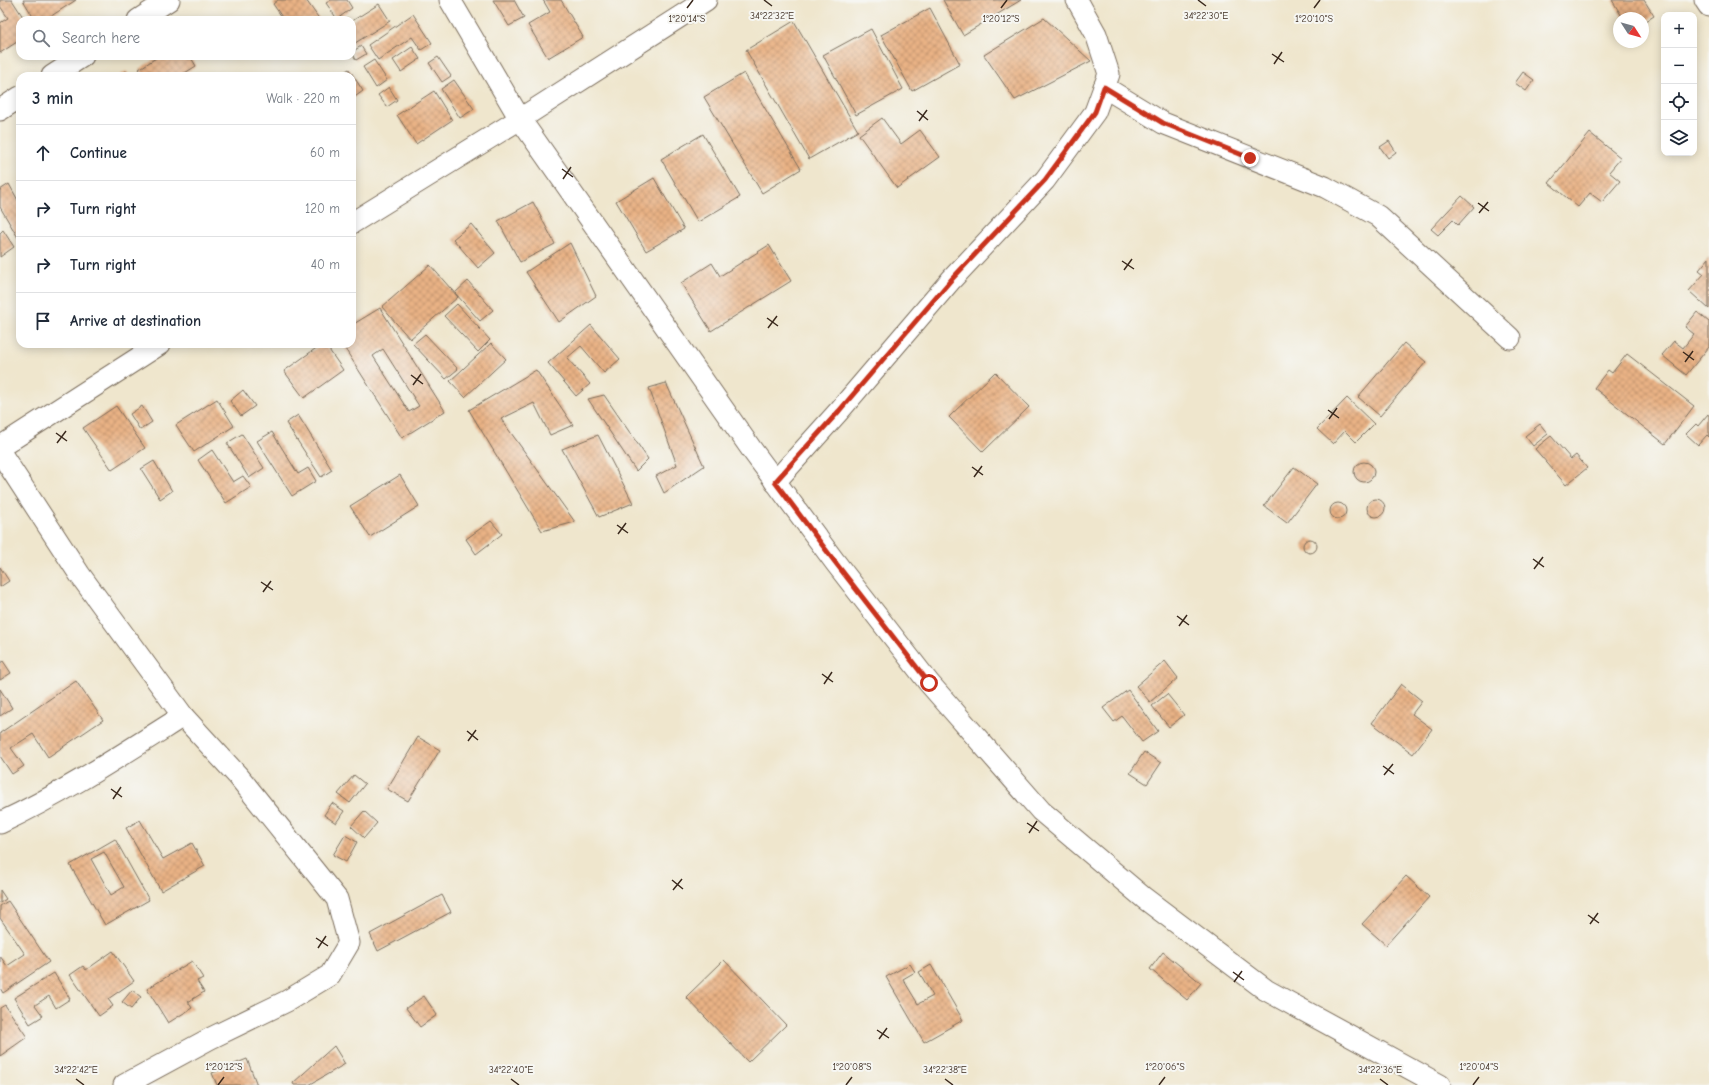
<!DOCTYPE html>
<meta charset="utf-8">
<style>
:root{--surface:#fff;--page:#f2f2f3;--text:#1f2937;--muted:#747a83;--line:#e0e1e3}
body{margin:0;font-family:"Comic Neue",sans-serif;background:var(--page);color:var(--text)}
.controls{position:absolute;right:12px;top:12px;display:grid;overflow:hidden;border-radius:8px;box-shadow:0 2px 10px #0003}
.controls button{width:36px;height:36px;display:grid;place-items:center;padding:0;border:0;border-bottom:1px solid var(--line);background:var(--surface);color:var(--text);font:20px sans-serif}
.compass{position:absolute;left:1613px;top:12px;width:36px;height:36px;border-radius:50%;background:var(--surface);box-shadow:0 2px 10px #0003;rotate:126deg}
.stop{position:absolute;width:12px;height:12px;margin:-9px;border:3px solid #c8321e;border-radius:50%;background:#fff}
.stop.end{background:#c8321e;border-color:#fff;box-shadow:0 1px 4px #0008}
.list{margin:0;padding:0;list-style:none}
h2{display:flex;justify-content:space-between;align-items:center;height:52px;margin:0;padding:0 16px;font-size:17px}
h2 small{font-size:13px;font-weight:400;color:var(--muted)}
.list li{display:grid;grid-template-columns:26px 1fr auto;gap:12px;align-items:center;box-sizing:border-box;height:56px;padding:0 16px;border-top:1px solid var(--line)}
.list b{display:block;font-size:15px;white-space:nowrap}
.list em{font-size:13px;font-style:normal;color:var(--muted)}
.icon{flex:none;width:22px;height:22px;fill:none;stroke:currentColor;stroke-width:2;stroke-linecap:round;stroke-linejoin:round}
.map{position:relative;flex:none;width:1709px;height:1085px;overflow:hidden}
.search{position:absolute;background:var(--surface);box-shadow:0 2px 10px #0003;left:16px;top:16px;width:340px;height:44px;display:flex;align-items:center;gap:10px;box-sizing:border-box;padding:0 14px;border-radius:12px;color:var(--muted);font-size:15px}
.panel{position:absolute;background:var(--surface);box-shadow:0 2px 10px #0003;left:16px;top:72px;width:340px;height:276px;border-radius:12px}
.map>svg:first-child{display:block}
.building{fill:url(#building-cross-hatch);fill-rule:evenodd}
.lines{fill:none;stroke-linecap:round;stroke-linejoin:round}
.street-casing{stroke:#7a6c5b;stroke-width:23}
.street{stroke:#fff;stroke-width:21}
.route{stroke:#c8321e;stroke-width:5}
.ticks{fill:none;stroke:#3b2a1e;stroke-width:1.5}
.ticks-label{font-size:10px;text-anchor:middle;fill:#3b2a1e;stroke:#f6f6f2;stroke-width:4;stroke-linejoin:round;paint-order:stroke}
</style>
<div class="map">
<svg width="1709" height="1085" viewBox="0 0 1709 1085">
<defs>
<pattern id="building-cross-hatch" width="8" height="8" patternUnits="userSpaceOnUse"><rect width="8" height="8" fill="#e9b285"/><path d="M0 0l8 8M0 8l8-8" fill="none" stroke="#be916c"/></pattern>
</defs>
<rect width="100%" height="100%" fill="#f6f6f2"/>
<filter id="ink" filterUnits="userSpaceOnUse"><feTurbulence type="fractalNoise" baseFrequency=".025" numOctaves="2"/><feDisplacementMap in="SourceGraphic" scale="8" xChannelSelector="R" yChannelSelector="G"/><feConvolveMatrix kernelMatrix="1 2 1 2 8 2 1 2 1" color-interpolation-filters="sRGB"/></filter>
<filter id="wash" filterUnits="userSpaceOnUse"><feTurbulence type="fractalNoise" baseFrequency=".012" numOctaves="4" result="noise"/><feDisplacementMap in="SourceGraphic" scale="16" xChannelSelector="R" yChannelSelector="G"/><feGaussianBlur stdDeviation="0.9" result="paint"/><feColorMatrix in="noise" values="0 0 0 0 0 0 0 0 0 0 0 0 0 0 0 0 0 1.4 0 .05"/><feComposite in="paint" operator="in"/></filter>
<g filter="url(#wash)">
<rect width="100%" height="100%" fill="#efe6cd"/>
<g id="blocks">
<g class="building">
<polygon points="0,0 12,0 25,20 20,20 20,40 0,53 0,23 8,18 0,6"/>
<polygon points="23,0 76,0 45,20 35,20"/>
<polygon points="278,0 306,0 320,20 284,20 273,4"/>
<polygon points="331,0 347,0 352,8 337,19 326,3"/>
<polygon points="493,0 514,0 524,18 509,26"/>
<polygon points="543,0 561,0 583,37 548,58 528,25 550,12"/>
<polygon points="943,0 1021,0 963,35"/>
<polygon points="1612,0 1644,0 1654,16 1643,23 1643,18 1623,18"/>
<polygon points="379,4 390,21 352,45 352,21"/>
<polygon points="930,8 960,64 912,91 881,35"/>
<polygon points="413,14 432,43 421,50 412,37 378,60 368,45"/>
<polygon points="1044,18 1091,61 1015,100 984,55"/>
<polygon points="794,21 858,131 809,159 746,50"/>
<polygon points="871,29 903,89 856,115 823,55"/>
<polygon points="361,46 366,54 356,60 352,52"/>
<polygon points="412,47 420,59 401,72 393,60"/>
<polygon points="159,56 190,56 196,66 180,76 144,76 139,69"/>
<polygon points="438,57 451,76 442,82 429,63"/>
<polygon points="374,60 387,80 376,88 363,67"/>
<polygon points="349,69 363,91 352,99 352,76 338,76"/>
<polygon points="126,71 130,76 119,76"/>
<polygon points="1523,72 1534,80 1526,91 1515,83"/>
<polygon points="744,73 801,169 762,193 704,97"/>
<polygon points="454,80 474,109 460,118 441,89"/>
<polygon points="389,87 397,100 387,107 378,95"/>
<polygon points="434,91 452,120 416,144 397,115"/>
<polygon points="882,118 901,144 920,130 940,157 897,188 859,135"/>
<polygon points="1590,133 1621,158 1609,172 1620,181 1602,202 1590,193 1578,207 1549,183"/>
<polygon points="703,134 740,197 698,222 661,159"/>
<polygon points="1389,141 1396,152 1388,158 1380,147"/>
<polygon points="654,178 684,229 646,251 616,201"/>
<polygon points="9,184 20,204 20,241 0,207 0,190"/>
<polygon points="1462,196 1474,207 1458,225 1453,220 1438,235 1431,229"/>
<polygon points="533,202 555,244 520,262 498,221"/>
<polygon points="471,224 495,253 478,268 453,239"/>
<polygon points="3,230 14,247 0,257 0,233"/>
<polygon points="570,243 596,296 559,322 526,272"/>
<polygon points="769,245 791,281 711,331 681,283 712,263 720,276"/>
<polygon points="1709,258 1709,309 1689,291 1704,274 1699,270"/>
<polygon points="430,265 458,297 410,339 382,307"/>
<polygon points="468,281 493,310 480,321 455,293"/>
<polygon points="457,304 490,340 478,352 444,316"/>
<path d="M380 308 445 411 402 438 342 344H352V325ZM383 349 419 406 409 412 373 356Z"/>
<polygon points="1697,312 1709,322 1709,347 1686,375 1662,355 1674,341 1683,348 1694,334 1685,327"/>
<polygon points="591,325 620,359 604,373 581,346 567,358 590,384 576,396 548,363"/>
<polygon points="425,334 458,369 446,379 413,344"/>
<polygon points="491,343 506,359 465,397 450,381"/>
<polygon points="1404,343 1426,362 1380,416 1358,397"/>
<polygon points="322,344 325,344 343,370 304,398 284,371"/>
<polygon points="1627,354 1694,406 1665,444 1594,388 1608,370 1612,373"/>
<polygon points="536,370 573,425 550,435 534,403 501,419 575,522 542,531 469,410"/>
<polygon points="995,372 1029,407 983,452 949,417"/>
<polygon points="666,383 704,466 664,493 656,476 677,465 649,388"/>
<polygon points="243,390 255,406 241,416 230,401"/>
<polygon points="604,395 648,459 636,471 588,399"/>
<polygon points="1347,398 1374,424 1356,442 1345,431 1333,444 1317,429"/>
<polygon points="217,399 234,426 194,452 176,425"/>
<polygon points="116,406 145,448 112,470 83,428"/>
<polygon points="142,406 152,422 140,430 130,414"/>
<polygon points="1708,414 1709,416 1709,437 1707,435 1698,445 1686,434 1696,424 1698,426"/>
<polygon points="298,415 332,470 321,477 286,423"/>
<polygon points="1540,424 1548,434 1533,446 1525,436"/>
<polygon points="272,432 298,474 308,468 316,481 292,496 257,441"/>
<polygon points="242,434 264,468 249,478 227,443"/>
<polygon points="598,435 633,503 599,517 562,449"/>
<polygon points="1551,436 1571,459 1576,455 1587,468 1566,485 1535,449"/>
<polygon points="212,450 233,482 243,476 251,487 226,503 198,460"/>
<polygon points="154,461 172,491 160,499 141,469"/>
<circle cx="1364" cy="472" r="10"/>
<polygon points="1294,467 1317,484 1287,523 1264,506"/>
<polygon points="400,475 419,506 370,537 350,506"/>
<circle cx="1376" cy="508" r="9"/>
<circle cx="1338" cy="511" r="8"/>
<polygon points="491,521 502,534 476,554 466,539"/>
<circle cx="1310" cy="546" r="7"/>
<polygon points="0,567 9,581 0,587"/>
<polygon points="3,661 11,673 0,680 0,663"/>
<polygon points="1165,661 1178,678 1150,702 1136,686"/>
<polygon points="76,681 103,720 48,757 33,734 11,748 24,766 12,774 0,756 0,733"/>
<polygon points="1401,684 1422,701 1412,714 1432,729 1413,754 1372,723"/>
<polygon points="0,689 12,708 0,716"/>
<polygon points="1128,690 1158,731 1142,742 1122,716 1114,722 1103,708"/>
<polygon points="1167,694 1184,715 1169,727 1152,706"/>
<polygon points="418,737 440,750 408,801 387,789"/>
<polygon points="1144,752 1161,763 1147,784 1130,773"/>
<polygon points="354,775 365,784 350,803 338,794"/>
<polygon points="332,803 344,811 336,823 324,815"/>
<polygon points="364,811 377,823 364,838 351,826"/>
<polygon points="140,820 163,859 192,843 205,866 161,891 126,828"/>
<polygon points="345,835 357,842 346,862 333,855"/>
<path d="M115 839 149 900 105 925 70 865ZM104 852 124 887 111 895 91 859Z"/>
<polygon points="1406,876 1429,897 1386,945 1362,924"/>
<polygon points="0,890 6,899 0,903"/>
<polygon points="442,895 451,912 378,951 370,934"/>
<polygon points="8,901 49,962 3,993 0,988 0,956 7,966 25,954 0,918 0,906"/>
<polygon points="113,951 134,981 108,999 113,1006 99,1016 70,975 83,966 86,970"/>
<polygon points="1163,952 1201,983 1187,1000 1150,969"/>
<polygon points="724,960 786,1025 748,1062 686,997"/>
<polygon points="192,961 203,978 197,981 204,992 188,1002 192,1008 168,1023 147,989"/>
<polygon points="910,964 915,972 903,979 918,1004 933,996 919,972 931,965 963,1020 924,1042 886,977"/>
<polygon points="54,973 70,999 56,1008 49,996 35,1005 43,1016 30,1024 14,998"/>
<polygon points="132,990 141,997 131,1009 122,1002"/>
<polygon points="424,996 437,1015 420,1027 406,1008"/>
<polygon points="5,1005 27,1037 0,1056 0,1008"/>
<polygon points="334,1046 345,1064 309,1085 294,1085 293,1083"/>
<polygon points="247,1059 257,1085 217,1085 212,1073"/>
</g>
</g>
</g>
<g filter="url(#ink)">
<use href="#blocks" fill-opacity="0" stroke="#7a6c5b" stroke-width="1"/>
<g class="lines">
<defs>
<g id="street">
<polyline points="450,0 520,119 752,450 835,562 929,683 1041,811 1144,898 1266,990 1440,1085"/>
<polyline points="1705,0 1709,6"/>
<polyline points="138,20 169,0"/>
<polyline points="52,76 83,56"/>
<polyline points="1104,87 1163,123 1325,187 1378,216 1510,338"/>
<polyline points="0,110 20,97"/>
<polyline points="352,223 520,119 706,0"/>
<polyline points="0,447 160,344"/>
<polyline points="0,452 80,575 183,716 239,777 337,899 349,943 330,975 287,1001 211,1038 124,1085"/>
<polyline points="775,482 839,411 951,280 1045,180 1095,112 1109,74 1096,34 1077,0"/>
<path d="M0 823C64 793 123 754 183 716"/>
</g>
</defs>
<use href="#street" class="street-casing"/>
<use href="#street" class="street"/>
</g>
</g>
<g class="lines" filter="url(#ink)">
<polyline class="route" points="929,683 835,562 775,482 839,411 951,280 1045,180 1095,112 1104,87 1163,123 1250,158"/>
</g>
<path class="ticks" d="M764 0 772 6M1198 0 1206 6M687 8 693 0M1001 8 1007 0M1314 8 1320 0M1272 54 1284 62M1274 64 1282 52M917 111 928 120M919 121 927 110M562 169 573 177M563 179 571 167M1478 203 1489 211M1479 213 1488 202M1122 261 1134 269M1124 270 1132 259M767 318 778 326M768 328 777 316M1683 352 1694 360M1685 362 1693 351M411 375 423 384M413 385 421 374M1328 410 1339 418M1329 419 1337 408M56 433 67 441M57 443 66 431M972 467 983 475M974 477 982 466M617 525 628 533M618 534 626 523M1533 559 1544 567M1534 569 1543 557M261 582 273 590M263 592 271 581M1177 616 1189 625M1179 626 1187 615M822 674 833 682M824 684 832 672M467 731 478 740M468 741 476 730M1383 766 1394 774M1384 775 1393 764M111 789 122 797M113 799 121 787M1027 823 1039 831M1029 833 1037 821M672 880 683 889M673 890 682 879M1588 915 1599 923M1590 924 1598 913M316 938 328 946M318 948 326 936M1233 972 1244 980M1234 982 1242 971M877 1030 889 1038M879 1039 887 1028M76 1079 84 1085M511 1079 519 1085M945 1079 953 1085M1380 1079 1388 1085M218 1085 224 1077M846 1085 852 1077M1159 1085 1165 1077M1473 1085 1479 1077"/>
<g class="ticks-label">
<text x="772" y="19">34°22'32"E</text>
<text x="1206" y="19">34°22'30"E</text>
<text x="1001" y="22">1°20'12"S</text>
<text x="1314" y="22">1°20'10"S</text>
<text x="687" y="22">1°20'14"S</text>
<text x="224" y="1070">1°20'12"S</text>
<text x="852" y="1070">1°20'08"S</text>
<text x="1165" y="1070">1°20'06"S</text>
<text x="1479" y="1070">1°20'04"S</text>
<text x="76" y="1073">34°22'42"E</text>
<text x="511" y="1073">34°22'40"E</text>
<text x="945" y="1073">34°22'38"E</text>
<text x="1380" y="1073">34°22'36"E</text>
</g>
</svg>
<div class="controls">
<button>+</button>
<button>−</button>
<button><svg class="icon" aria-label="locate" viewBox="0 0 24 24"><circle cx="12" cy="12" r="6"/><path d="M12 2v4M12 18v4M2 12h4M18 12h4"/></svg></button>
<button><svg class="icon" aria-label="layers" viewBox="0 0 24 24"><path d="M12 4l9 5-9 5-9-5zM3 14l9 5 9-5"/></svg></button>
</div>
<svg class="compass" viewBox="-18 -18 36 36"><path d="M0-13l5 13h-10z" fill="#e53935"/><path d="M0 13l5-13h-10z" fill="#747a83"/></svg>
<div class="stop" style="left:929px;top:683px"></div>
<div class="stop end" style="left:1250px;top:158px"></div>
<div class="search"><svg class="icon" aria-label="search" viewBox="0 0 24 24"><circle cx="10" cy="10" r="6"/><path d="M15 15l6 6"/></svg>Search here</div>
<section class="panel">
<h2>3 min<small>Walk · 220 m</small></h2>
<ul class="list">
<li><svg class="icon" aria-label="ahead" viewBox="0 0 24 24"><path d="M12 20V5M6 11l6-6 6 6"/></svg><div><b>Continue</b></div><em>60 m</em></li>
<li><svg class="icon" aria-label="right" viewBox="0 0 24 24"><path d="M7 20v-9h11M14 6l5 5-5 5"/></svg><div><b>Turn right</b></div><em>120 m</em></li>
<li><svg class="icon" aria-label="right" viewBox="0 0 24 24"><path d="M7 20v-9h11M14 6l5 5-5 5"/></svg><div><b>Turn right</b></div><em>40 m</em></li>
<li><svg class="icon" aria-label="arrive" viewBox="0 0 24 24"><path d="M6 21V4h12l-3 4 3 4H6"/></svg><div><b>Arrive at destination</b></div></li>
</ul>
</section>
</div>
